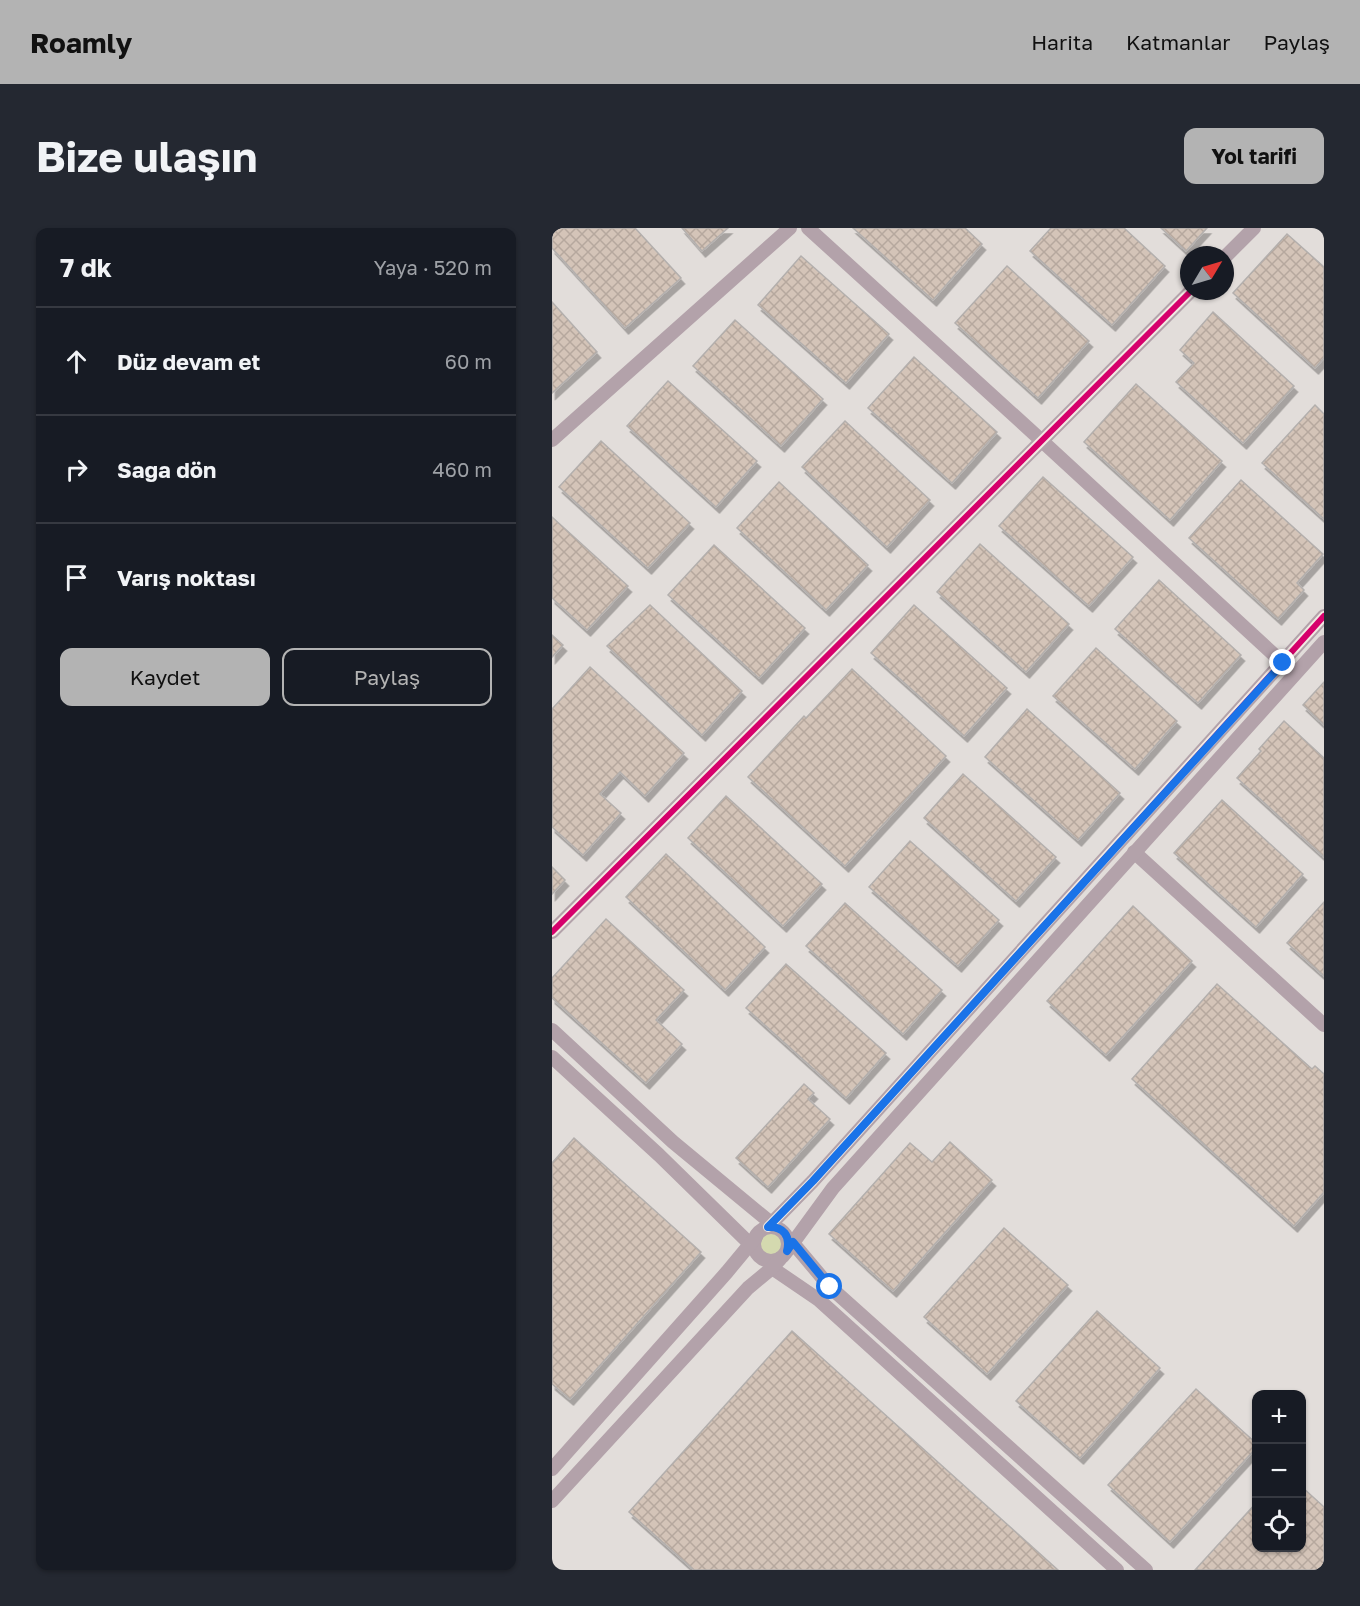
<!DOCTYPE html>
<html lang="tr">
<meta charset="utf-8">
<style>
:root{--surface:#171b24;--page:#242831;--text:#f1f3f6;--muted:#9ea1a6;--line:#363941;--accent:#b3b3b3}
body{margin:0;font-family:"Golos Text",sans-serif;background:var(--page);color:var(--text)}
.controls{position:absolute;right:18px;bottom:18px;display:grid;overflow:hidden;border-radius:12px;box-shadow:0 2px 4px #0004}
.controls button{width:54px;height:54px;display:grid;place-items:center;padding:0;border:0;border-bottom:2px solid var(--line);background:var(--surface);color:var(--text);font:30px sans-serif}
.compass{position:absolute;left:628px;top:18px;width:54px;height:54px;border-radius:50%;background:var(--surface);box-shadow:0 2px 4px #0004;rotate:52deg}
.stop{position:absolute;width:18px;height:18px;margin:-14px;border:4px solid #1a73e8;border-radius:50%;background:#fff}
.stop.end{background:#1a73e8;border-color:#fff;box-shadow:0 2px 6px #0008}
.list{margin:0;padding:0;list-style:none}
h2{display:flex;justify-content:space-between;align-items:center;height:78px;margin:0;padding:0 24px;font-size:26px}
h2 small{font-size:20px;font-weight:400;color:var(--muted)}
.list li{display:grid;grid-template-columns:39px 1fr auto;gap:18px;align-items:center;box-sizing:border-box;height:108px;padding:0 24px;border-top:2px solid var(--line)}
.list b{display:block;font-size:22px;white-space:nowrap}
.list em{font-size:20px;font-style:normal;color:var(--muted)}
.actions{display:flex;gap:12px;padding:18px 24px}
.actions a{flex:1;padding:14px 0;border:2px solid var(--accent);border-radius:12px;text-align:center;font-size:21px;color:var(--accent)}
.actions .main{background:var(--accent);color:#111}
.icon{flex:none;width:33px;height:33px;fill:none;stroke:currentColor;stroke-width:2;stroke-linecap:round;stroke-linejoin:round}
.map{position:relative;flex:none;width:772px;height:1342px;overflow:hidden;border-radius:12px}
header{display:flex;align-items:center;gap:36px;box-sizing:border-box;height:84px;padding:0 30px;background:var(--accent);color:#111}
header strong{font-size:28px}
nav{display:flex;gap:33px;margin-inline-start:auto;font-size:21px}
.intro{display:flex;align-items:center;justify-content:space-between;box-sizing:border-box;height:144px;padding:0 36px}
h1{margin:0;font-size:42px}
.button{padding:15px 27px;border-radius:12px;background:var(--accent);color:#111;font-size:21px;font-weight:700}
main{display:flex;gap:36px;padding:0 36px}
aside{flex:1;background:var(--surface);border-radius:12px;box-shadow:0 2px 4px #0004}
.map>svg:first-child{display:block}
.green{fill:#d4d9af}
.building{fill:url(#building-cross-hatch);stroke:#b3afad;stroke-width:1.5;filter:url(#shadow)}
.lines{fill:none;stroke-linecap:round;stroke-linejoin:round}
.minor{stroke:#b3a2aa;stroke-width:14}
.cycleway-casing{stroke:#f2eae3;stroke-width:10}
.cycleway{stroke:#d6006c;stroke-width:6}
.route{stroke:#1a73e8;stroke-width:8}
</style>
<header>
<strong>Roamly</strong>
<nav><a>Harita</a><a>Katmanlar</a><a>Paylaş</a></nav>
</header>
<div class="intro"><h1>Bize ulaşın</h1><a class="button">Yol tarifi</a></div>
<main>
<aside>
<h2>7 dk<small>Yaya · 520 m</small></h2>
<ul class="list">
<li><svg class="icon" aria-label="ahead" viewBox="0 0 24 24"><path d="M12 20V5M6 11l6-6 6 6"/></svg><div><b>Düz devam et</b></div><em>60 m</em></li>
<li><svg class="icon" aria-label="right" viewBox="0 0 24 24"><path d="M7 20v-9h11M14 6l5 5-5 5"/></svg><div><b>Sağa dön</b></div><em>460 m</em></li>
<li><svg class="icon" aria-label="arrive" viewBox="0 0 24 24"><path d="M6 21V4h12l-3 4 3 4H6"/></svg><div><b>Varış noktası</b></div></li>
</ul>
<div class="actions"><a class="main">Kaydet</a><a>Paylaş</a></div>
</aside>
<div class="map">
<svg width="772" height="1342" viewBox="0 0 772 1342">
<defs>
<pattern id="building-cross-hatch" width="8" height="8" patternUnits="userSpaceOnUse" patternTransform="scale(1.5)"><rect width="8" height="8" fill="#d4c4b8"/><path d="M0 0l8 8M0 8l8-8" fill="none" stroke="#b6a89e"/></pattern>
<filter id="shadow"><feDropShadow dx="3.5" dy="6" stdDeviation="0" flood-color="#0004"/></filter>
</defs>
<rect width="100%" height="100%" fill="#e2ddda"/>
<circle class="green" cx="219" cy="1016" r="11"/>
<g class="building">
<polygon points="3,0 83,0 129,50 73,100 0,20 0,3"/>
<polygon points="130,0 176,0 150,23"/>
<polygon points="301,0 413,0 430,16 381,72"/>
<polygon points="499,0 572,0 613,38 560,97 478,23"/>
<polygon points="609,0 655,0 634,23"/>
<polygon points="735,6 772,39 772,130 763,140 681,65"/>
<polygon points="249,28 337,106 294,155 206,77"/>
<polygon points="455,38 537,113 486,170 403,95"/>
<polygon points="0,74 45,124 0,165"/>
<polygon points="661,84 742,158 691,215 624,154 642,135 628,122"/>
<polygon points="183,92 271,171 229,218 141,138"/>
<polygon points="362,129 445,204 400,255 316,180"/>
<polygon points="116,153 205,233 164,279 75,198"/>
<polygon points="584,156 670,233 618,292 532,214"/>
<polygon points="763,177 772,186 772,291 710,235"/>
<polygon points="293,193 378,272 335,319 250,239"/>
<polygon points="49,213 138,295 96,340 7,259"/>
<polygon points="491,249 581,329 537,378 447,298"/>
<polygon points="689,252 771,326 745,355 752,362 726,391 637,310"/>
<polygon points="227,254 316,337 274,382 185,300"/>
<polygon points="0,289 76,358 35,402 0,370"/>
<polygon points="428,316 517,396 474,444 385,364"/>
<polygon points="162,317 253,400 207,450 116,367"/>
<polygon points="607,352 689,427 646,475 563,401"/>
<polygon points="98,377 190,463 150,507 55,418"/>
<polygon points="362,377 455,460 412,508 319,425"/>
<polygon points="0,407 11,417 0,429"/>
<polygon points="544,420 625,493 583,541 501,468"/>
<polygon points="38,439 132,525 93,568 68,544 48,566 69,585 31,627 0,599 0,481"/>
<polygon points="300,441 394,528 293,638 196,549 252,488 254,490"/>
<polygon points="772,454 772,497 751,477"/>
<polygon points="475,481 568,565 526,612 433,529"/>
<polygon points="732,493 772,530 772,629 685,550 709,523 707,521"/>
<polygon points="411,546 504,629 464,673 372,590"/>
<polygon points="174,568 270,656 231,698 136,610"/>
<polygon points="670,572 751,646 704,699 622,625"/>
<polygon points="358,613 447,692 406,738 317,659"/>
<polygon points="114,626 213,719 173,762 74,669"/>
<polygon points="0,639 13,652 0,666"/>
<polygon points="772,674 772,748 735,715"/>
<polygon points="293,675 390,762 351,806 254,718"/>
<polygon points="581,678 640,733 554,827 495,773"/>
<polygon points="54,691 132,762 104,792 130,816 94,855 0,770 0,750"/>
<polygon points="234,736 334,825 294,870 194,780"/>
<polygon points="665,756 760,841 763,838 772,846 772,964 742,998 580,851"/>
<polygon points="252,856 262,865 256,871 278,891 216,959 184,930"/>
<polygon points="22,910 149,1024 18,1171 0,1156 0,935"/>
<polygon points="398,914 440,952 341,1063 277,1006 358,915 380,934"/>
<polygon points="452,1000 516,1057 435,1146 372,1089"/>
<polygon points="545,1083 608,1140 528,1230 464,1173"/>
<polygon points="240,1103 506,1342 142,1342 77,1284"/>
<polygon points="644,1161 705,1216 705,1219 618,1314 556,1257"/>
<polygon points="750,1259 772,1279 772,1336 767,1342 643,1342 705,1274 705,1320 750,1320"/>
</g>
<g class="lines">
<g class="minor">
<polyline points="256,0 490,213 731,435"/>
<polyline points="673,29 702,0"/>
<polyline points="0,212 238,0"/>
<polyline points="582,624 772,797"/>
<polyline points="0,704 639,63"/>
<polyline points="0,802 121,914 219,995"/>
<polyline points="0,829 107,927 197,1015"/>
<circle cx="219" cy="1016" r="17"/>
<polyline points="216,999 261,953 772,388"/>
<polyline points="241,1015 278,1059 594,1342"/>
<polyline points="235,1023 281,960 772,414"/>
<polyline points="220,1040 267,1072 565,1342"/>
<polyline points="0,1241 175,1044 204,1009"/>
<polyline points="0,1273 196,1060 220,1040 228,1031"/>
</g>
<defs>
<g id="cycleway">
<polyline points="0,704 639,63"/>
<polyline points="216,999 261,953 772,388"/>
</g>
</defs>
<use href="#cycleway" class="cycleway-casing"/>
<use href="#cycleway" class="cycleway"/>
</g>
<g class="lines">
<path class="route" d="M278 1059 241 1014 235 1023C239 1008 231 998 216 999L261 953 731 435"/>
</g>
</svg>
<div class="controls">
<button>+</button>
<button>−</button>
<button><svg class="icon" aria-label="locate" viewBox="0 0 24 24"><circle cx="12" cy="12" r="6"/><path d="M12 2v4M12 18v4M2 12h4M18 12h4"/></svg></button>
</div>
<svg class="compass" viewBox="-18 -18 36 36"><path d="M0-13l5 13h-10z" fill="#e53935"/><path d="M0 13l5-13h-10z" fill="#9ea1a6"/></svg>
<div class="stop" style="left:278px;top:1059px"></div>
<div class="stop end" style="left:731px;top:435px"></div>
</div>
</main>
